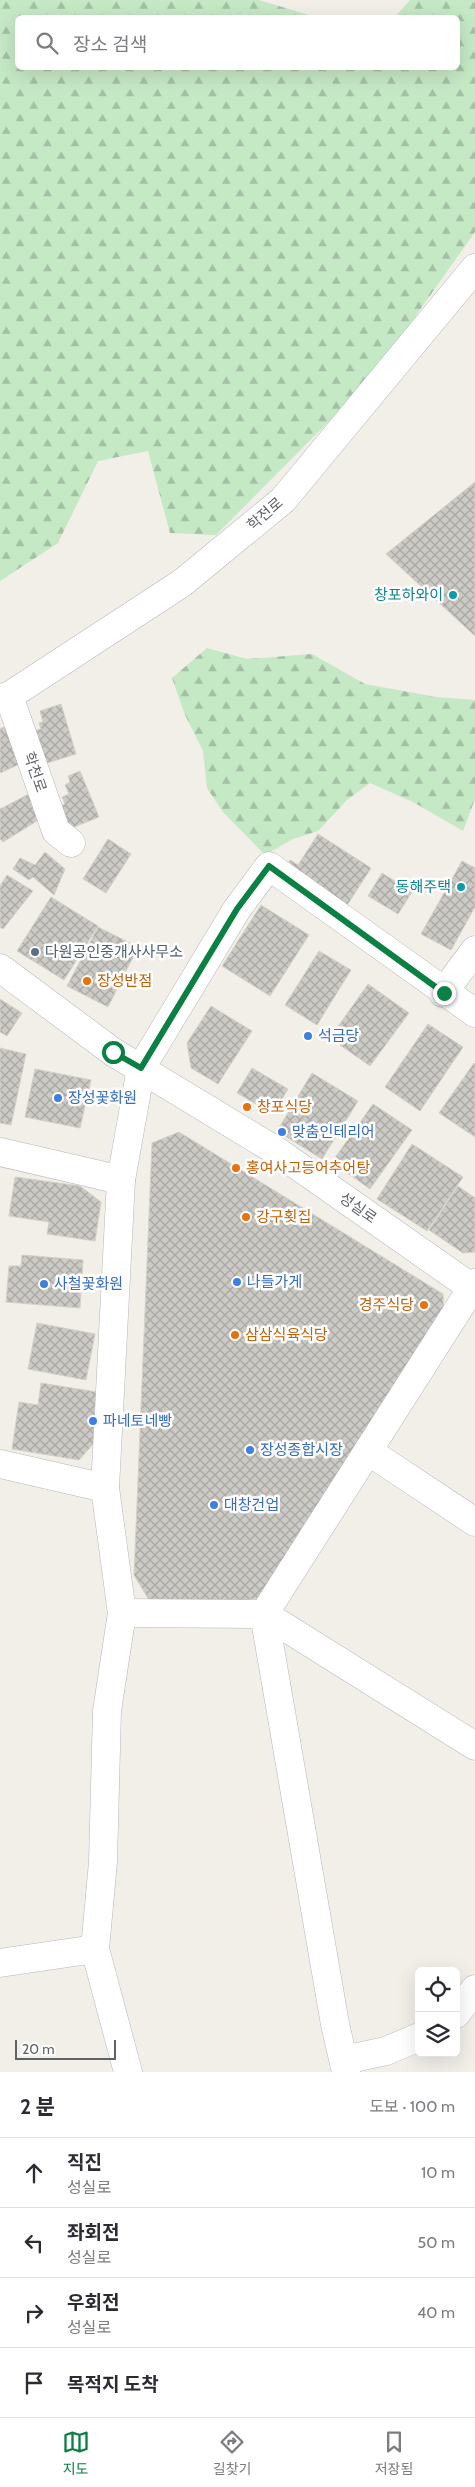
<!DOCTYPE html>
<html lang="ko">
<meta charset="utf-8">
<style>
:root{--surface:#fff;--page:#f2f2f3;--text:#2b2b33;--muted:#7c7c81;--line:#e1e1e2;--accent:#0b8043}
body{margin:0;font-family:Cabin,"Noto Sans KR",sans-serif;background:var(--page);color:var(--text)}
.controls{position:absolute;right:15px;bottom:15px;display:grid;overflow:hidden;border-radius:8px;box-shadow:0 5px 20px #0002}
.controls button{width:45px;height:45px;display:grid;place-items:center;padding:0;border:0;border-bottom:1px solid var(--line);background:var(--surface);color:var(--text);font:25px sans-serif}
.scale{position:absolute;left:15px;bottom:12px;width:101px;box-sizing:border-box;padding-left:5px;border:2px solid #5f6368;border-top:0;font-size:14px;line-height:18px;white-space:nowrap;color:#5f6368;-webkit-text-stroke:4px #fff;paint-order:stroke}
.stop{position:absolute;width:15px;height:15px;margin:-11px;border:4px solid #0b8043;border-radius:50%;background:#fff}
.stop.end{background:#0b8043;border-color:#fff;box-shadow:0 1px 5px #0008}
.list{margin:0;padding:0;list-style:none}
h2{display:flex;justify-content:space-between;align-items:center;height:65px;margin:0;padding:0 20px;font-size:21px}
h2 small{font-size:16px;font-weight:400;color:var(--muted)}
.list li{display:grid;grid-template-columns:32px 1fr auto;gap:15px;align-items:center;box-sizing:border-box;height:70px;padding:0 20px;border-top:1px solid var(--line)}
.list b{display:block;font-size:19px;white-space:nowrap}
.list p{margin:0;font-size:16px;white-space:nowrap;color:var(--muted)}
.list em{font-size:16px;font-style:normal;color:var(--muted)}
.icon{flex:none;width:28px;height:28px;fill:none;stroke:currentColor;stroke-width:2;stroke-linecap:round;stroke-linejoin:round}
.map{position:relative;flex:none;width:475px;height:2072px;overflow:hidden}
.search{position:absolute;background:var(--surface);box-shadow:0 5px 20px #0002;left:15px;right:15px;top:15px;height:55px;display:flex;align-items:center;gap:12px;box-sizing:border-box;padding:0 18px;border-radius:8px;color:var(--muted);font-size:19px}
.sheet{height:345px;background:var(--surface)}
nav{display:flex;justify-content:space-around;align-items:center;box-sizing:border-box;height:70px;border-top:1px solid var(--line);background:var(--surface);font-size:14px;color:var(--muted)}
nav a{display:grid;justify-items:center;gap:2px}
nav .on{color:var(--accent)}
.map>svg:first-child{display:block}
.forest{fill:url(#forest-firs)}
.building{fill:url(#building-cross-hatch);stroke:#d6d1c6}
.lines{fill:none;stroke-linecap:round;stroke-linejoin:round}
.street-casing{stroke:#b5b8bc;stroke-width:29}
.street{stroke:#fff;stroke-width:28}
.route{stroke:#0b8043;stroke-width:6}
.culture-dot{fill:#0f9aa8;stroke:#fff;stroke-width:2}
.service-dot{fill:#5c6f8a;stroke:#fff;stroke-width:2}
.food-dot{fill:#e8710a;stroke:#fff;stroke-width:2}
.shop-dot{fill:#3f7fe0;stroke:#fff;stroke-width:2}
.labels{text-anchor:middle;stroke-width:5;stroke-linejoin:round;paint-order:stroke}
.street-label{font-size:15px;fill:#5f6368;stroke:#fff}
.culture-label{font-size:15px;fill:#0d838f;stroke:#fff;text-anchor:end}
.service-label{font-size:15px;fill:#4e5e75;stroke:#fff;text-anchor:start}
.food-label{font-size:15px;fill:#c56008;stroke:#fff;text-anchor:start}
.shop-label{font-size:15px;fill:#366cbe;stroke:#fff;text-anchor:start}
</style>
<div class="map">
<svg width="475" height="2072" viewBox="0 0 475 2072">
<defs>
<pattern id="forest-firs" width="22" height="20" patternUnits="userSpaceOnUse" patternTransform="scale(1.25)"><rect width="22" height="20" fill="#c5e8c5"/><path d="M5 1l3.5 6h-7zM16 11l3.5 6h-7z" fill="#a3c0a4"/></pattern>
<pattern id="building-cross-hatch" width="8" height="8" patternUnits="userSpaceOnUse" patternTransform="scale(1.25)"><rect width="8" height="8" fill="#cccac5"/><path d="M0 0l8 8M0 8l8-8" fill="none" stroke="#a9a8a4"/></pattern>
</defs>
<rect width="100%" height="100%" fill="#f1efe8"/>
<g class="forest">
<polygon points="0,0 259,0 315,17 18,18 18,68 458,68 458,18 395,17 410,0 475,0 475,232 371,379 216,535 170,533 148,451 98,461 58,543 0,581"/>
<polygon points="207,648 247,659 312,654 365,684 436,697 475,700 475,799 463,831 413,802 370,783 347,800 318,831 293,839 265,855 223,812 207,788 203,751 185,715 172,678"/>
</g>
<g class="building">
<polygon points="475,482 475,636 386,554"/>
<polygon points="61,704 76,754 44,764 34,731 41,729 39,723 43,722 40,711"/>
<polygon points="4,727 22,763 0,773 0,729"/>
<polygon points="80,771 99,817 69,829 59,807 65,804 62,797 69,794 65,785 70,782 68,776"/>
<polygon points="29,794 45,816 3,842 0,839 0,809"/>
<polygon points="318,834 371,868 346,907 285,869 290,860 298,865"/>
<polygon points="108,839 131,854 106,893 83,879"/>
<polygon points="45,852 65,869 54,895 33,877 29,880 13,869 20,858 35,865"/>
<polygon points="462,861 475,868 475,907 451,950 421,934"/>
<polygon points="382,873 412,892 398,914 368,896"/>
<polygon points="7,875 33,891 3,929 0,927 0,886"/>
<polygon points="51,897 98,926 64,980 17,951"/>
<polygon points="261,905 309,935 270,996 222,966"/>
<polygon points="98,927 138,947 108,1007 67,986"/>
<polygon points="319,951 351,970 317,1025 285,1005"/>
<polygon points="368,984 409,1013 370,1066 330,1038"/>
<polygon points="0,999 22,1013 7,1036 0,1032"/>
<polygon points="211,1006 252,1031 218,1084 191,1068 187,1043"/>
<polygon points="428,1024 463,1047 420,1111 385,1087"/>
<polygon points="0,1048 26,1054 11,1125 0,1123"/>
<polygon points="474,1063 475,1064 475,1137 439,1113"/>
<polygon points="252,1068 288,1089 273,1114 237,1093"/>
<polygon points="35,1069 91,1080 80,1128 25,1117"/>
<polygon points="312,1073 358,1101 322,1159 277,1131"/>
<polygon points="373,1104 412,1130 370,1189 332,1162"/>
<polygon points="179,1132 443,1294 444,1325 262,1597 237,1602 149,1600 134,1575 152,1143"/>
<polygon points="412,1144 463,1177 427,1231 377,1199"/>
<polygon points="15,1177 80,1186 101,1202 95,1241 47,1234 49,1222 9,1216"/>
<polygon points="458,1186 475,1198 475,1252 463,1253 429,1230"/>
<polygon points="22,1255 83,1260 80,1308 6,1302 9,1266 21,1266"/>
<polygon points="37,1323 95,1334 86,1380 28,1369"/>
<polygon points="41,1383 103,1393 95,1442 79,1460 12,1449 19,1402 38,1405"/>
</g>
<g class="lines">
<defs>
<g id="street">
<polyline points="9,696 56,831 71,843"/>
<polyline points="0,698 9,696 182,583 283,500 475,268"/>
<polyline points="0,968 113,1052 278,1152 475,1290"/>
<polyline points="443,993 475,950"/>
<polyline points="0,1152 121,1180"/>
<polyline points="368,1451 475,1522"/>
<polyline points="0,1464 105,1488"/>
<polyline points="122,1613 264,1614 475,1746"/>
<polyline points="0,1963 95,1949"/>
<polyline points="456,2014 475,1989"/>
<polyline points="344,2060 386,2051 419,2037"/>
<polyline points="128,2072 95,1949 103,1862 107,1711 122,1613 105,1488 121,1180 141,1068 237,909 269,866 475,1013"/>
<polyline points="346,2072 335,2024 264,1614 475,1283"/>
</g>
</defs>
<use href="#street" class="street-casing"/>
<use href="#street" class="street"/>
</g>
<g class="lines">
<polyline class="route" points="113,1052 141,1068 237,909 269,866 444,993"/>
</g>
<g class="culture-dot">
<circle cx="453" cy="595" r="5"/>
<circle cx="461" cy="887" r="5"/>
</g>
<circle class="service-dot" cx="35" cy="952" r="5"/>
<g class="food-dot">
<circle cx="87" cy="981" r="5"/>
<circle cx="247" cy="1107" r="5"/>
<circle cx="236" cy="1168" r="5"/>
<circle cx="246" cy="1217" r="5"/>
<circle cx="424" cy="1305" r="5"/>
<circle cx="235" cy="1335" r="5"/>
</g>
<g class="shop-dot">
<circle cx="308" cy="1036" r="5"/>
<circle cx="58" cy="1098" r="5"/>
<circle cx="282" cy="1132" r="5"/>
<circle cx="237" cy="1282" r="5"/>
<circle cx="44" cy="1284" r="5"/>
<circle cx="93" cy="1421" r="5"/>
<circle cx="250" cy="1450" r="5"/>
<circle cx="214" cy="1505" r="5"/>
</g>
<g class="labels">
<g class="street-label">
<text transform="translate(265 514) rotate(-41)" y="5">학전로</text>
<text transform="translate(35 772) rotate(71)" y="5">학천로</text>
<text transform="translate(358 1208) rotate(35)" y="5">성실로</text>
</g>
<g class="culture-label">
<text x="443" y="600">창포하와이</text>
<text x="451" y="892">동해주택</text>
</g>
<g class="service-label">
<text x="45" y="957">다원공인중개사사무소</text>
</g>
<g class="food-label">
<text x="97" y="986">장성반점</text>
<text x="257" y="1112">창포식당</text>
<text x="246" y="1173">홍여사고등어추어탕</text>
<text x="256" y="1222">강구횟집</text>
<text x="414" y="1310" text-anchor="end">경주식당</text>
<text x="245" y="1340">삼삼식육식당</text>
</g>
<g class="shop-label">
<text x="318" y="1041">석금당</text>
<text x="68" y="1103">장성꽃화원</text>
<text x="292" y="1137">맞춤인테리어</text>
<text x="247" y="1287">나들가게</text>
<text x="54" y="1289">사철꽃화원</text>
<text x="103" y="1426">파네토네빵</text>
<text x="260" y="1455">장성종합시장</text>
<text x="224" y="1510">대창건업</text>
</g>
</g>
</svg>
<div class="controls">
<button><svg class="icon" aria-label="locate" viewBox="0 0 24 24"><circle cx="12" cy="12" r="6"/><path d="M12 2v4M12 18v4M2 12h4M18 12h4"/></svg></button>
<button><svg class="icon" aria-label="layers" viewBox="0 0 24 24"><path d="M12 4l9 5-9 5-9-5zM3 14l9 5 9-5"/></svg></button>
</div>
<div class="scale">20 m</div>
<div class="stop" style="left:113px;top:1052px"></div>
<div class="stop end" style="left:444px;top:993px"></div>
<div class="search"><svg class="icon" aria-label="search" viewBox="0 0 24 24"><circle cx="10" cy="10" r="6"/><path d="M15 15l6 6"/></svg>장소 검색</div>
</div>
<section class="sheet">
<h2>2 분<small>도보 · 100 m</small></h2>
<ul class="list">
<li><svg class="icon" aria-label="ahead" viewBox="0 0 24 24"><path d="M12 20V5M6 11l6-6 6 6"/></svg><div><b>직진</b><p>성실로</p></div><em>10 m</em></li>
<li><svg class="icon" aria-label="left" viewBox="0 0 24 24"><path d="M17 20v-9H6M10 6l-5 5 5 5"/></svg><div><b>좌회전</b><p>성실로</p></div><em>50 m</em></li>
<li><svg class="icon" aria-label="right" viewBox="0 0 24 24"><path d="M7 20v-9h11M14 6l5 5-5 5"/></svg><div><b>우회전</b><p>성실로</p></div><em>40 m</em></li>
<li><svg class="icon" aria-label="arrive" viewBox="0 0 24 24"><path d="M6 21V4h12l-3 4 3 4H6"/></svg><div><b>목적지 도착</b></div></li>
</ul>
</section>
<nav>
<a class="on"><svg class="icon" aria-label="map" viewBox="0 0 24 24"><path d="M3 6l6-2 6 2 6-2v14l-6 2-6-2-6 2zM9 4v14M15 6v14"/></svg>지도</a>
<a><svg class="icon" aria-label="directions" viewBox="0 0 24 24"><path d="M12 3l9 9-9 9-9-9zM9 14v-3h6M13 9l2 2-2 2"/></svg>길찾기</a>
<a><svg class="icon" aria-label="saved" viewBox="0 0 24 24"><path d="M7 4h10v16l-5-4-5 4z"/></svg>저장됨</a>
</nav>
